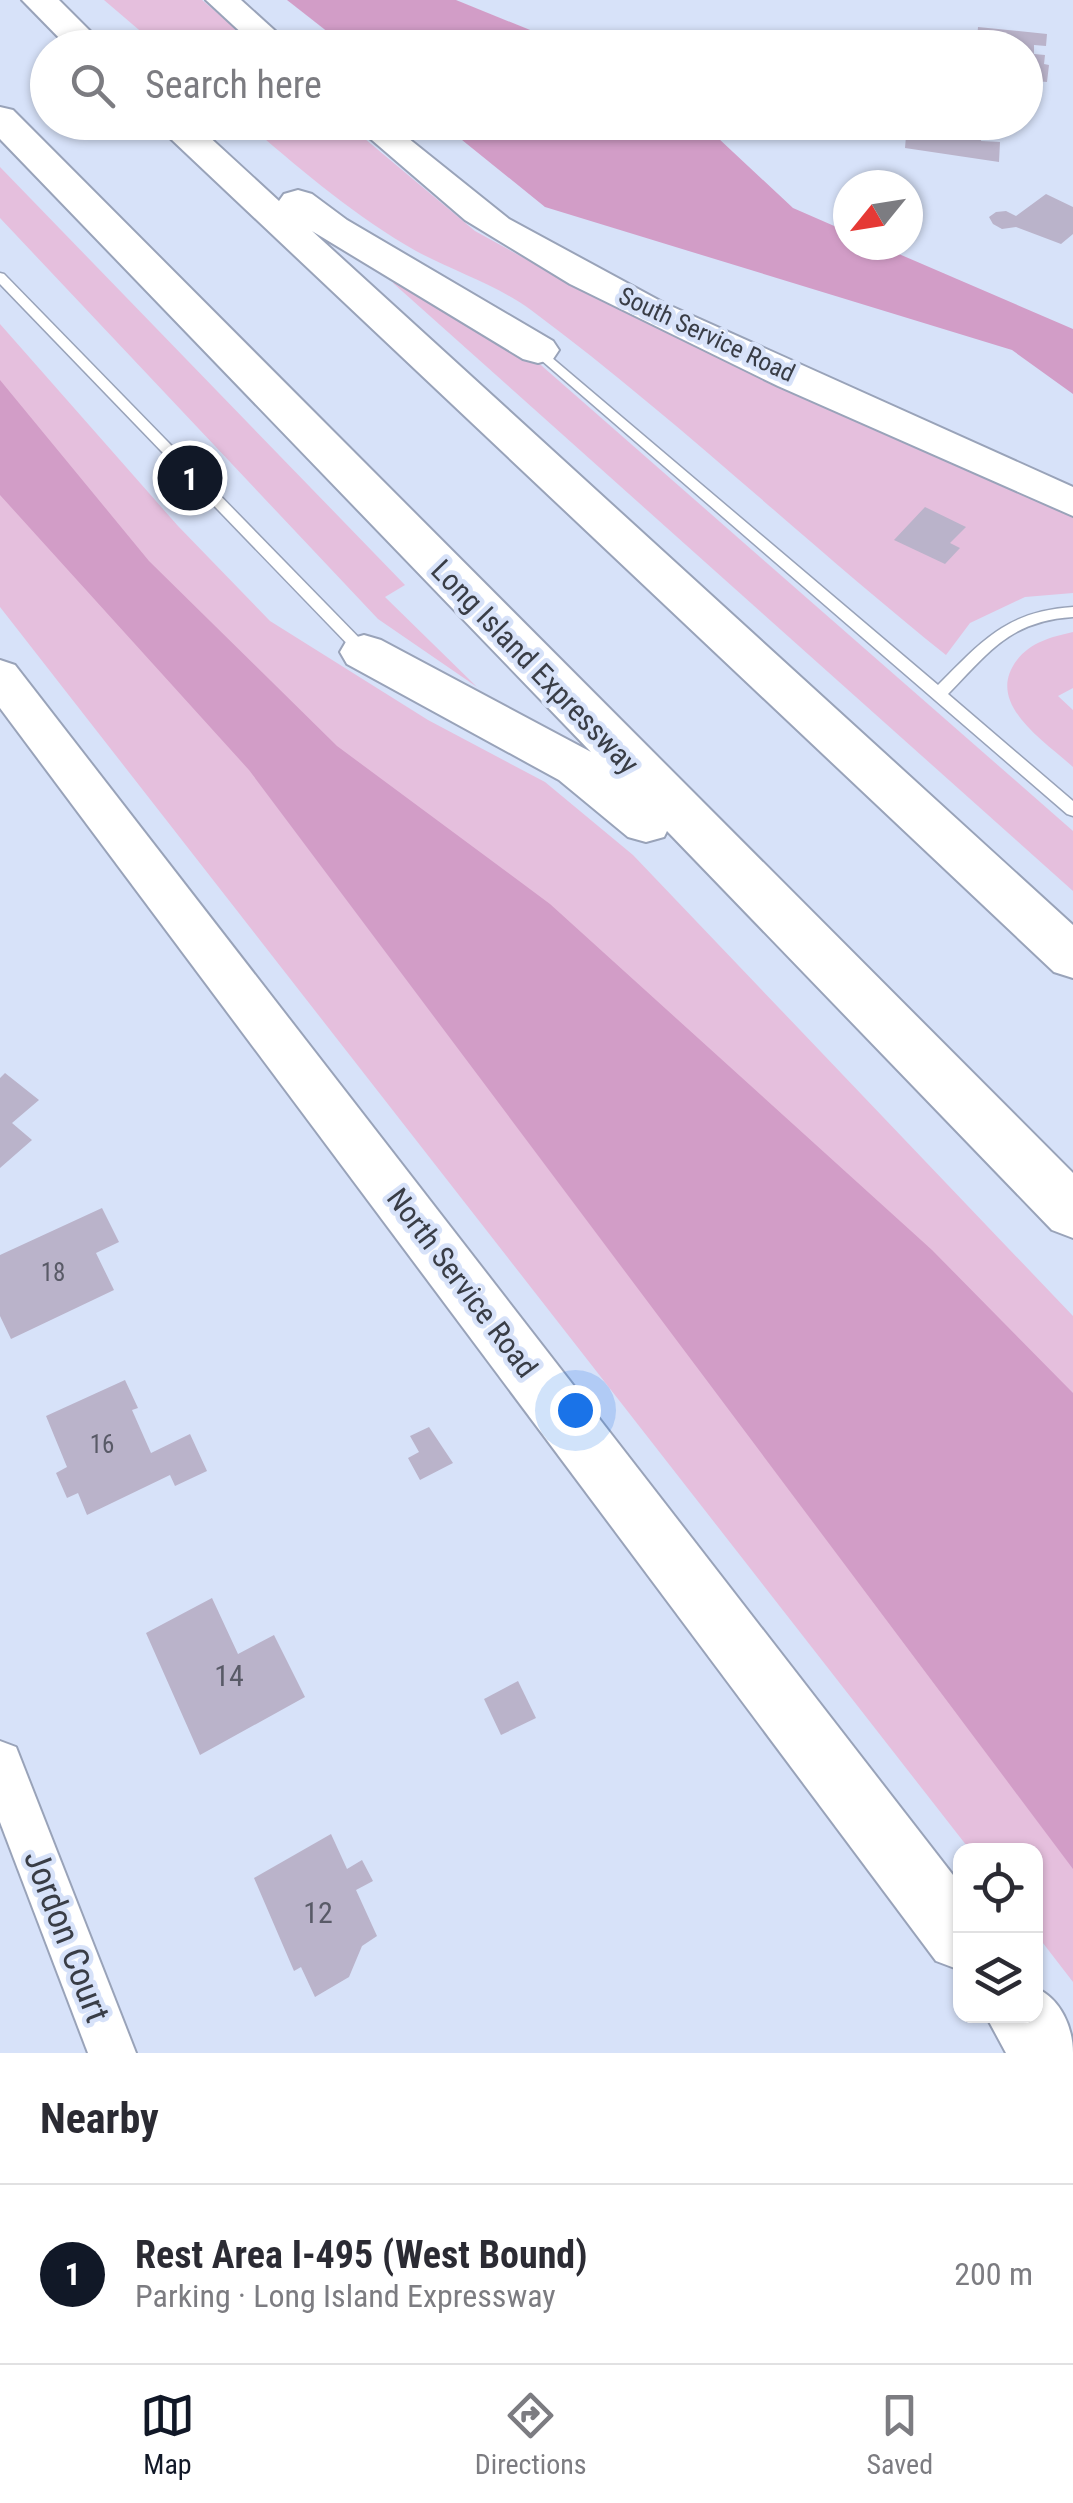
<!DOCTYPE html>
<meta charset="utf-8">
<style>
:root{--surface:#fff;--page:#f7f7f7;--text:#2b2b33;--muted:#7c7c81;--line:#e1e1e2;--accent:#111827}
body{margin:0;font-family:"Roboto Condensed",sans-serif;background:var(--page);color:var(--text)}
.controls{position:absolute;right:30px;bottom:30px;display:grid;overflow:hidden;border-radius:20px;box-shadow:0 2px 8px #0004}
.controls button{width:90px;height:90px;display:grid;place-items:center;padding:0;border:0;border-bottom:2px solid var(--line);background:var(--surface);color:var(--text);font:50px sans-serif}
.compass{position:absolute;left:833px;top:170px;width:90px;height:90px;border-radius:50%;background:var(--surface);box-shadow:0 2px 8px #0004;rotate:240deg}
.you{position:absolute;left:575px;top:1410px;width:35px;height:35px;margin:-25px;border:8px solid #fff;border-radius:50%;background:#1a73e8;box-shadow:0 0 0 15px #1a73e833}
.badge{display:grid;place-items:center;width:65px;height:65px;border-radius:50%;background:var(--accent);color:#fff;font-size:32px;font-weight:700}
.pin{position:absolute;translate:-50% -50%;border:5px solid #fff;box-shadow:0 2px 10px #0006}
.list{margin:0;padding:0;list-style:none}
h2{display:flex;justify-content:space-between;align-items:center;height:130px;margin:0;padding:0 40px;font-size:42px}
h2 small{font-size:32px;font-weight:400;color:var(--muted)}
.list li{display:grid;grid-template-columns:65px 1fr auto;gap:30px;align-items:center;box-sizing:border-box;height:180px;padding:0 40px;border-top:2px solid var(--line)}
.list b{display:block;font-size:38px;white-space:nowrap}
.list p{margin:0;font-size:32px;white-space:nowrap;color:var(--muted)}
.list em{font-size:32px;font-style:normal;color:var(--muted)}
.icon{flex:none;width:55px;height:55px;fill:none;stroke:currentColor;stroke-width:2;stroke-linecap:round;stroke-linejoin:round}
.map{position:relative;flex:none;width:1073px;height:2053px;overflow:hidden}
.search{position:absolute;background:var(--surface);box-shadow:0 2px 8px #0004;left:30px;right:30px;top:30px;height:110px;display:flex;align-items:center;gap:25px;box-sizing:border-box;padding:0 35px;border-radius:55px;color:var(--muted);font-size:38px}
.sheet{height:310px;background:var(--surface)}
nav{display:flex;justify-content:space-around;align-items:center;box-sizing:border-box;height:140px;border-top:2px solid var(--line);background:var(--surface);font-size:28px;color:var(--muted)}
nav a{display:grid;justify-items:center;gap:5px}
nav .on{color:var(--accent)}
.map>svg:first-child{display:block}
.green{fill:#e5bfdd}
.forest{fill:#d29dc7}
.building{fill:#bab3ca}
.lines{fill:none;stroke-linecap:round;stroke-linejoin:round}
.service-casing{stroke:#99a3b9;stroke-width:3}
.minor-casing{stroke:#99a3b9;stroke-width:4}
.secondary-casing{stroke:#99a3b9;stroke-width:4}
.motorway-casing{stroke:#99a3b9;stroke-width:4}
.service{fill:#fff;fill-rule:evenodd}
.minor{fill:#fff;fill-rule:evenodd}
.secondary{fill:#fff;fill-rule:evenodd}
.motorway{fill:#fff;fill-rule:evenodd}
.labels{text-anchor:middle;stroke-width:9;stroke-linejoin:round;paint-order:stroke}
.far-street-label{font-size:25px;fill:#393d46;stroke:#d7e2f9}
.number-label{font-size:25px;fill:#595a67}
.street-label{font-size:30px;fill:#393d46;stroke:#d7e2f9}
.near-number-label{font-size:30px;fill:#595a67}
.near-street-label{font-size:35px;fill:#393d46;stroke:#d7e2f9}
</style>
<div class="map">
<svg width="1073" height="2053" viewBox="0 0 1073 2053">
<rect width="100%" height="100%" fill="#d7e2f9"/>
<g class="green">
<polygon points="104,0 202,0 258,47 159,47"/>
<path d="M246 123H346L475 231 580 289 1073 516V593L1025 597 970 623 946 655C806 543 675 417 531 310 497 285 453 271 416 251 354 216 299 168 246 123Z"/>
<polygon points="0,167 405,585 385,597 477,687 378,619 0,218"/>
<polygon points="409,280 526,352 1073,831 1073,891 393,283"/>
<polygon points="0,324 178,526 270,621 428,720 545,782 633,855 1073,1316 1073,1982 1036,1934 1036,1850 970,1850 0,607"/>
<path d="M1073 632V688L1058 696 1073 710V767C1043 740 984 703 1017 660 1031 642 1051 637 1073 632Z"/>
</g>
<g class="forest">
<polygon points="287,0 456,0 572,47 347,47"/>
<polygon points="441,123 702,123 793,208 848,232 848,245 878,245 1073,329 1073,394 1012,350 545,207"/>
<polygon points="0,380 149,561 337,746 550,904 932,1250 1073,1393 1073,1869 249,770 0,495"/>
</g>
<g class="building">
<polygon points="978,27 1047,34 1046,46 1034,45 1034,54 1045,55 1044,64 1049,65 1047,82 1026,80 1026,48 982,48 983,40 977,39"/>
<polygon points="903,122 971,122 970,130 982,132 981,141 1000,142 999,162 905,148 906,136 899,135"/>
<polygon points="1046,194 1073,207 1073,234 1061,244 1016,227 1002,229 993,224 989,217 996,212 1006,211 1016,216"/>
<polygon points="925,507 966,527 950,543 960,548 945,564 894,540"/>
<polygon points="5,1073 39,1100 12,1123 32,1140 0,1168 0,1078"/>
<polygon points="102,1208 119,1242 96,1253 114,1290 11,1339 0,1316 0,1255"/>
<polygon points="125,1380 138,1408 132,1410 151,1453 190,1434 207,1471 175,1486 170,1475 87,1515 78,1493 67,1498 56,1473 67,1467 46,1416"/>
<polygon points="429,1427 453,1463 420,1480 408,1458 419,1452 410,1436"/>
<polygon points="212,1598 238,1654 274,1635 305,1697 200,1755 146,1633"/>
<polygon points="518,1681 536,1718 501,1735 484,1699"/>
<polygon points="331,1834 347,1869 362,1860 373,1881 356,1890 377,1936 362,1946 349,1977 315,1997 301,1967 294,1971 254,1878"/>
</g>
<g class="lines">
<defs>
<g id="service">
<polygon points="0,273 4,274 369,648 372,652 369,656 359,656 0,284"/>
<path d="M538 346 938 685C982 641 1007 611 1073 607V617C1010 621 989 652 948 694L1073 801V816L1067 814 533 353V347Z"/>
</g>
<polygon id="minor" points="0,1741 16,1747 136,2053 88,2053 0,1822"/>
<g id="secondary">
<polygon points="206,0 241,0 294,48 258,48"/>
<polygon points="351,122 388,122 509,219 664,303 1073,487 1073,516 778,386 570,284 465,220"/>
<polygon points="0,660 15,665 960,1884 960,1970 936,1961 0,708"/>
<path d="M1036 1988C1061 1999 1073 2028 1073 2053H1006L986 2016H1036Z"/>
</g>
<g id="motorway">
<polygon points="22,0 59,0 107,48 69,48"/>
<polygon points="0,107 13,110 1073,1173 1073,1238 1052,1230 667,831 664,837 646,842 628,837 559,780 347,664 340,652 347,640 364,635 381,640 591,752 0,139"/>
<polygon points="153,122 193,122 279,201 284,194 298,190 312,194 347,220 553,341 559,350 553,359 538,363 523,359 312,231 1073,925 1073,978 1054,972"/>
</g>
</defs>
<use href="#service" class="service-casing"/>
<use href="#minor" class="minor-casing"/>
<use href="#secondary" class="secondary-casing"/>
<use href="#motorway" class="motorway-casing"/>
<use href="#service" class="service"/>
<use href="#minor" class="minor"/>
<use href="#secondary" class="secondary"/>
<use href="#motorway" class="motorway"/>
</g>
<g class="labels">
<g class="far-street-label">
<text transform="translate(707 334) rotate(25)" y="9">South Service Road</text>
</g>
<g class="number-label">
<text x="53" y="1281">18</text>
<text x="102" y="1453">16</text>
</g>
<g class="street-label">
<text transform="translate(535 667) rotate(46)" y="10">Long Island Expressway</text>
<text transform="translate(462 1283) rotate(53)" y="10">North Service Road</text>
</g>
<g class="near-number-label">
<text x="229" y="1686">14</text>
<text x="318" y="1923">12</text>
</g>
<g class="near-street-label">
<text transform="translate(67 1936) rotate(69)" y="12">Jordon Court</text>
</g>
</g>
</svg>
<div class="controls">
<button><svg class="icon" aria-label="locate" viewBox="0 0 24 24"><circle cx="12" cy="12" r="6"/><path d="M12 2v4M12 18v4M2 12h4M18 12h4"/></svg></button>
<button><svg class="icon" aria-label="layers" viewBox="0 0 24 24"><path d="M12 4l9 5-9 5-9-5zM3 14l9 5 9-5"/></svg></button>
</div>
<svg class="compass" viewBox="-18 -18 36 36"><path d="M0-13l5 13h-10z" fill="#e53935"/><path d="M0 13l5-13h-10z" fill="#7c7c81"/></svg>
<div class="you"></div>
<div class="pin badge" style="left:190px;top:478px">1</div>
<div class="search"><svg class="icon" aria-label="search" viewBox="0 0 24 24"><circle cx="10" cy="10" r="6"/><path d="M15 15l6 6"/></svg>Search here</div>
</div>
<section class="sheet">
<h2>Nearby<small></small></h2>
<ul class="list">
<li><span class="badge">1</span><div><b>Rest Area I-495 (West Bound)</b><p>Parking · Long Island Expressway</p></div><em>200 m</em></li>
</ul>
</section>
<nav>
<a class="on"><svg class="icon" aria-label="map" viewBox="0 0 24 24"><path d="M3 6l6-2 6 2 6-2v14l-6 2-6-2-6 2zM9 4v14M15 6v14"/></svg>Map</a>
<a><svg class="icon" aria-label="directions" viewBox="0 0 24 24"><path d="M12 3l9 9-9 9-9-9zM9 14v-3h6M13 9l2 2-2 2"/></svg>Directions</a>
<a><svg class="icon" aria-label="saved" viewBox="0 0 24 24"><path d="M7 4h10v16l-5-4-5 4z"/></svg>Saved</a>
</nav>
